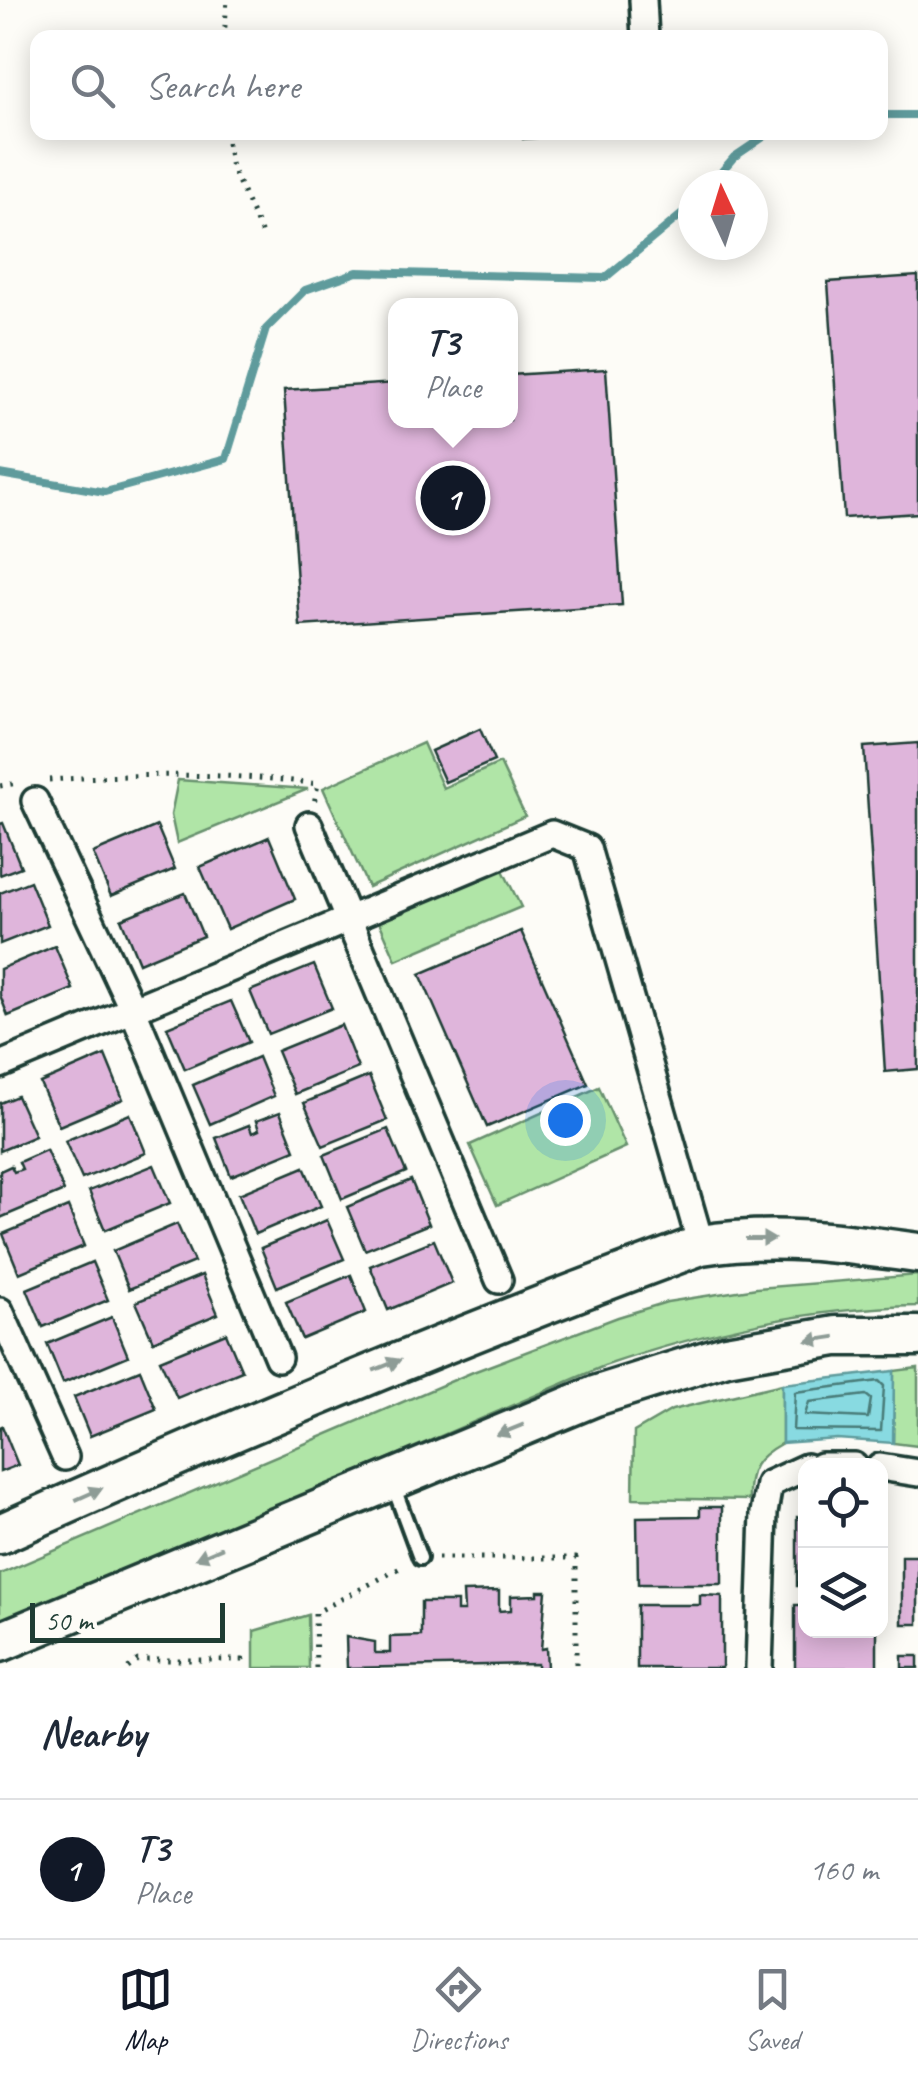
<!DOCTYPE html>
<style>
:root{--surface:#fff;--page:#f2f2f3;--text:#1f2937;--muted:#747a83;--line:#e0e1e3;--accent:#111827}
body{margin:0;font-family:Caveat,sans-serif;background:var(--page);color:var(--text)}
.controls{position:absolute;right:30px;bottom:30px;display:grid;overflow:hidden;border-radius:20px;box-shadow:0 5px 25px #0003}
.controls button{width:90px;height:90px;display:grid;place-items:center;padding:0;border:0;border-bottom:2px solid var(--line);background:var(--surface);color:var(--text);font:50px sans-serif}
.compass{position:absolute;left:678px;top:170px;width:90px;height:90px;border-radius:50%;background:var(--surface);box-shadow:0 5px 25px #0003;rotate:356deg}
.scale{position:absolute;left:30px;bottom:25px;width:195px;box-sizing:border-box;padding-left:10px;border:5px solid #1f3d34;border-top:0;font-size:28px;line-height:35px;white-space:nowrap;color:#1f3d34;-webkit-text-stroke:8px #fdfcf7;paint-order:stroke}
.you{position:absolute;left:565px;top:1120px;width:35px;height:35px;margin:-25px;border:8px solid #fff;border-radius:50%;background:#1a73e8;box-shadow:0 0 0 15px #1a73e833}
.badge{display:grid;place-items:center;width:65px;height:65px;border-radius:50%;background:var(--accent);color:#fff;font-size:32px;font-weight:700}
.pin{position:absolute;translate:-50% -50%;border:5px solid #fff;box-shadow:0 2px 10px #0006}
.popup{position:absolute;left:388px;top:298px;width:130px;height:130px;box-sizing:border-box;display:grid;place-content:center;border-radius:20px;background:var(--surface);filter:drop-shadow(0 2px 8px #0005);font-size:32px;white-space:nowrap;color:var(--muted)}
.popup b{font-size:38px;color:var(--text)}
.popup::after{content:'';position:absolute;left:50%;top:100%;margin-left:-20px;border:20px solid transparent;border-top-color:var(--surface)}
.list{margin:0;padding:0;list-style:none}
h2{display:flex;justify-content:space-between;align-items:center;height:130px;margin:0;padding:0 40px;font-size:42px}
h2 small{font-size:32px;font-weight:400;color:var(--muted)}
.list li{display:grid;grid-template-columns:65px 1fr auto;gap:30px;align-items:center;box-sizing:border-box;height:140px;padding:0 40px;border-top:2px solid var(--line)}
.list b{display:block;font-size:38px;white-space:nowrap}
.list p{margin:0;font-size:32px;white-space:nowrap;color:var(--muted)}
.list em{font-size:32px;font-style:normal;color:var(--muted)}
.icon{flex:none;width:55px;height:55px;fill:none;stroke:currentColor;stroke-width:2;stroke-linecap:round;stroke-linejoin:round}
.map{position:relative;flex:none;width:918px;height:1668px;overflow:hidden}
.search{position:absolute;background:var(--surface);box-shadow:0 5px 25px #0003;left:30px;right:30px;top:30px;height:110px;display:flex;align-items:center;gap:25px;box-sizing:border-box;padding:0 35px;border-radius:20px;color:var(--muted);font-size:38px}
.sheet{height:270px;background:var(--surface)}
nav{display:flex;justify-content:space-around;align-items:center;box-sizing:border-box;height:140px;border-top:2px solid var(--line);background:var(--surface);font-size:28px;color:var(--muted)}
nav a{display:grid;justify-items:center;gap:5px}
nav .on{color:var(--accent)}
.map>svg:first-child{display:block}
.green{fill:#b0e5a7;stroke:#68916e;stroke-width:2.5}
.water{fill:#88dae1;stroke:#5e9b9c;stroke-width:2.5}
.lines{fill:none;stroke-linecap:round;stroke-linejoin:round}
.shore{stroke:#497c79;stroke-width:2.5}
.stream{stroke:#5e9b9c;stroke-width:8}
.building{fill:#dfb5db;stroke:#1f3d34;stroke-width:2.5}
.service-casing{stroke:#1f3d34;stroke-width:20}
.minor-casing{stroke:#1f3d34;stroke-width:32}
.secondary-casing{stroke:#1f3d34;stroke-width:45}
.path{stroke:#1f3d34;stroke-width:5;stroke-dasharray:2.5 8;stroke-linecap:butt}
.service{stroke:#fdfcf7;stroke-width:12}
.minor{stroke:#fdfcf7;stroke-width:25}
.secondary{stroke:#fdfcf7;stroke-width:38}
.oneway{fill:#8e9c96}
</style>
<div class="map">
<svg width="918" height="1668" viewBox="0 0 918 1668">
<rect width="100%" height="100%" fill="#fdfcf7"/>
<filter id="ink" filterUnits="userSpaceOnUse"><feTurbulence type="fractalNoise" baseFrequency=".01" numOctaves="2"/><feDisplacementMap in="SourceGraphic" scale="20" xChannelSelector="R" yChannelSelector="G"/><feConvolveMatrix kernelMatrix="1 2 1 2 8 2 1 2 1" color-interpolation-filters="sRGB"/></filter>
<g filter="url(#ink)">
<g class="green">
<polygon points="423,743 443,788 500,763 525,816 368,887 323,788"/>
<polygon points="178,780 308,789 177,843 171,815"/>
<polygon points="500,864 521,907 396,960 377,917"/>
<polygon points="599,1087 626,1147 497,1205 470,1145"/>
<path d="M918 1275V1306C809 1308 707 1331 604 1366L0 1625V1574L473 1372 618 1317 667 1302 757 1288Z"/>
<polygon points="918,1368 918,1446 893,1443 894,1371"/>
<path d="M782 1384V1443C755 1458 748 1469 749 1500L633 1498 634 1432 672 1410Z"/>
<polygon points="308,1615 309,1668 254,1668 254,1631"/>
</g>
<polygon class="water" points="894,1371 893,1443 837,1439 782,1443 782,1384"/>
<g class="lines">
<g class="shore">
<polygon points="879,1381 884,1386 881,1431 793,1430 795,1392"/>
<polygon points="866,1395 871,1399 868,1418 805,1415 809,1402"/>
</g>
<g class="stream">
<polyline points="880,115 918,115"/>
<polyline points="710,185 734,157 771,132"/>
<polyline points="0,474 105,492 226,459 266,329 305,290 357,272 605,278 693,205"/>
</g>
</g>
<g class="building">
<polygon points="522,132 598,132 598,133 523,139"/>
<polygon points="918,276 918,513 844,518 828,282"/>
<polygon points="606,369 622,605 300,626 284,390 396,383 396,420 510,420 510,375"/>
<polygon points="480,729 494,761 445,782 431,751"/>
<polygon points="918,743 918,1069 885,1072 864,747"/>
<polygon points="3,823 21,867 0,875 0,824"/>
<polygon points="157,826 175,869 111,896 93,853"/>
<polygon points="269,837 295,899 227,929 200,867"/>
<polygon points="30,881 48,925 0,944 0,893"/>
<polygon points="185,893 203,936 139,963 121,919"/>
<polygon points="521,931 588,1084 487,1127 420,974"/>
<polygon points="55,946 73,989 8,1016 0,995 0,969"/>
<polygon points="314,965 332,1008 268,1034 250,991"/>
<polygon points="231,1001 249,1042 185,1069 167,1027"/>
<polygon points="341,1025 358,1068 295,1094 277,1051"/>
<polygon points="105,1055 123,1099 59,1126 40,1083"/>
<polygon points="258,1057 274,1096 210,1124 193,1085"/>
<polygon points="369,1076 387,1120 323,1146 304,1103"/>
<polygon points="17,1096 35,1136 0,1151 0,1103"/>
<polygon points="280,1112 295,1150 231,1176 216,1138 249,1125 252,1133 259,1130 256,1121"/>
<polygon points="130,1114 146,1153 82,1179 65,1141"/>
<polygon points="388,1129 406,1172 342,1199 324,1155"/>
<polygon points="46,1150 64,1191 0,1218 0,1171 11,1166 14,1172 22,1169 19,1162"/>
<polygon points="154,1165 170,1203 105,1230 89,1191"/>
<polygon points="304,1167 321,1206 255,1234 239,1194"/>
<polygon points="411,1180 429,1224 365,1250 347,1207"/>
<polygon points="68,1207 84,1246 19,1273 3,1234"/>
<polygon points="327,1220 344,1259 277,1287 261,1248"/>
<polygon points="177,1224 194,1262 129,1289 113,1251"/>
<polygon points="434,1240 452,1283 388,1310 370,1266"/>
<polygon points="92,1262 108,1300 43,1327 27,1289"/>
<polygon points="202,1275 218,1314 153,1341 136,1302"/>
<polygon points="351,1275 366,1312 302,1339 286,1302"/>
<polygon points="112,1317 128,1356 63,1383 47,1344"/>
<polygon points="226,1333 242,1371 177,1398 160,1360"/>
<polygon points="140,1370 156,1409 90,1436 74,1397"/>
<polygon points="2,1426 18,1465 0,1472 0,1427"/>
<polygon points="700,1507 722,1507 722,1584 638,1584 637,1517 700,1516"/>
<rect x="797" y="1517" width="9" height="69"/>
<rect x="902" y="1556" width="16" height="68"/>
<polygon points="499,1591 499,1611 511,1610 511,1596 538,1595 538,1591 546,1591 541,1649 546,1648 547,1668 537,1668 537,1664 347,1668 346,1637 375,1642 375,1653 390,1653 390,1637 421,1636 421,1602 457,1602 457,1611 464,1611 463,1592"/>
<polygon points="700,1595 722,1596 722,1668 637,1668 637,1605 700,1605"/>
<polygon points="795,1605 806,1605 806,1630 877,1630 877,1668 795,1668"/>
<rect x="902" y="1656" width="16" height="12"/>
</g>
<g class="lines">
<defs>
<polyline id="service" points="393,1485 420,1558"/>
<g id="minor">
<polyline points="643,0 645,38"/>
<polyline points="35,801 133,1010 278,1358"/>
<polyline points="309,825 499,1280"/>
<polyline points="0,1065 552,834 587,848 701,1245"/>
<polyline points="0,1311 65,1457"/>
<polyline points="821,1466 854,1466"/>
<polyline points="880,1467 918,1473"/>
<polyline points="759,1668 764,1513 769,1484 806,1467"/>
</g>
<g id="secondary">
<path d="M0 1534C231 1430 463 1333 701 1245 775 1233 844 1243 918 1253"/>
<polyline points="0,1642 595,1396 726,1355 836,1336 918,1336"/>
</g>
</defs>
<use href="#service" class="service-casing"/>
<use href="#minor" class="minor-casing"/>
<use href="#secondary" class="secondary-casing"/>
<g class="path">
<polyline points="224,38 227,0"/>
<polyline points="225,132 232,168 262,234"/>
<path d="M49 780C139 774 228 772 318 784L314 803"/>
<polyline points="0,786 18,783"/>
<polyline points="438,1558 576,1558 576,1668"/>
<polyline points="128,1668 138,1660 243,1660 244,1668"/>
<polyline points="316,1668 315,1613 404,1566"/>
</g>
<use href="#service" class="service"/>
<use href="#minor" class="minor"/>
<use href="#secondary" class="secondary"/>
</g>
<defs><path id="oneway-solid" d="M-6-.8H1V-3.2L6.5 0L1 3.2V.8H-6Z" transform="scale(2.5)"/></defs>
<g class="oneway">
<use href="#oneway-solid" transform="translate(760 1239)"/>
<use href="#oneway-solid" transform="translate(821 1339) rotate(171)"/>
<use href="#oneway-solid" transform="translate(387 1365) rotate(-22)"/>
<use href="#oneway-solid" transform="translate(510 1430) rotate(158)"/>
<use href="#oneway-solid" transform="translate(89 1494) rotate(-24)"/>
<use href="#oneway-solid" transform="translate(209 1553) rotate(157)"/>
</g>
</g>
</svg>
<div class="controls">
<button><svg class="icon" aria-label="locate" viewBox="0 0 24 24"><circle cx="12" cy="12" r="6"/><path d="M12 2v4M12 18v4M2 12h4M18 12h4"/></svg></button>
<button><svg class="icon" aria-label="layers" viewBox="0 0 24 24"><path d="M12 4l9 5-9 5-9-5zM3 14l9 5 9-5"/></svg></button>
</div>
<svg class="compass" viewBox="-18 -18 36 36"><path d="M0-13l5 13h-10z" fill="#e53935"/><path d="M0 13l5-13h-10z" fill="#747a83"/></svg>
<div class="scale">50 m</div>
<div class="you"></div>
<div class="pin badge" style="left:453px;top:498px">1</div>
<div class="popup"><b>T3</b>Place</div>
<div class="search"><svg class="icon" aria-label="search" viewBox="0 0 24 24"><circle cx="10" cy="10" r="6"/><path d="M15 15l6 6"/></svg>Search here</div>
</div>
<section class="sheet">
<h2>Nearby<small></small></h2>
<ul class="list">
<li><span class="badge">1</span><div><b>T3</b><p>Place</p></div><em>160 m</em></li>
</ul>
</section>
<nav>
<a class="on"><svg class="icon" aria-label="map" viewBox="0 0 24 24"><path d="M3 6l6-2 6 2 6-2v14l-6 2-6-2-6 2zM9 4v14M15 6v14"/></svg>Map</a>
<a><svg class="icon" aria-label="directions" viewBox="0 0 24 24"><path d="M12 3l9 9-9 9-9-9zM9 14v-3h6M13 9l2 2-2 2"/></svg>Directions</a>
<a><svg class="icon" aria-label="saved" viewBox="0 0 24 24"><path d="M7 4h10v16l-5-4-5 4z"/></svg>Saved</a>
</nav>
